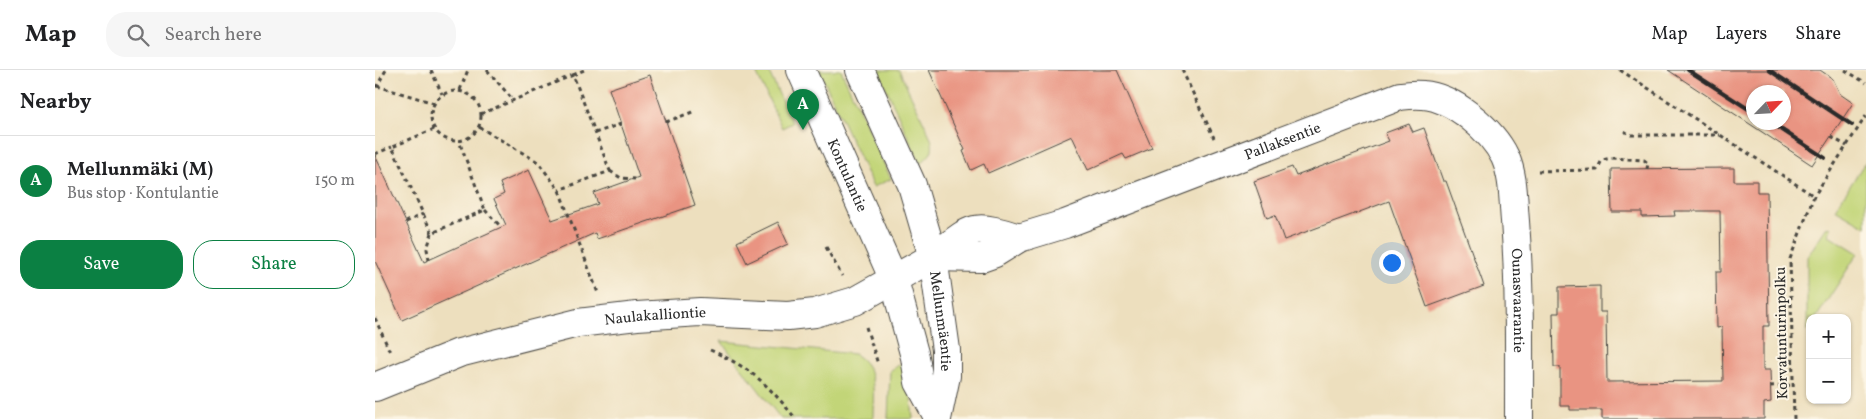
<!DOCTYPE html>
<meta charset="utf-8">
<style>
:root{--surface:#fff;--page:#f6f6f6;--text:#202124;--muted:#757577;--line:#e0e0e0;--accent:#0b8043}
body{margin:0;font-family:Vollkorn,serif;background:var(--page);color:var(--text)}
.controls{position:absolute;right:15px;bottom:15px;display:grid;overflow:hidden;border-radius:10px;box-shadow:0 1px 4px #0004}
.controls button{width:45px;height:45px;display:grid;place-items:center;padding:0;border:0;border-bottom:1px solid var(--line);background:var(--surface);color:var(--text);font:25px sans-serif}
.compass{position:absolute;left:1371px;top:15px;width:45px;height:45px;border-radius:50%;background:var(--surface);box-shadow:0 1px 4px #0004;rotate:65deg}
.you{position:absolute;left:1016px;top:192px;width:18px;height:18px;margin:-12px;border:4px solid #fff;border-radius:50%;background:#1a73e8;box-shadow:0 0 0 8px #1a73e833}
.badge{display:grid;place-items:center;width:32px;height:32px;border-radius:50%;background:var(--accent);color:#fff;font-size:16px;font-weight:700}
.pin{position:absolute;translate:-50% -41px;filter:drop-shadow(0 1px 2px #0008)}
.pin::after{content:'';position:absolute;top:26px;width:18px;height:15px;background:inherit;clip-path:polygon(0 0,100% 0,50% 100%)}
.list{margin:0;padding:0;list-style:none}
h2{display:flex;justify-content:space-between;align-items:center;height:65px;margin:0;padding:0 20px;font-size:21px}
h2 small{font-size:16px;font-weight:400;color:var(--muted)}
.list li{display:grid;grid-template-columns:32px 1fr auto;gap:15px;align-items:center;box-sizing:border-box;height:90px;padding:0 20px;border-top:1px solid var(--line)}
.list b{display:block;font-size:19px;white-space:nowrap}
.list p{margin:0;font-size:16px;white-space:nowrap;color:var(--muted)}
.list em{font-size:16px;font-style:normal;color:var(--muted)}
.actions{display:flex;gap:10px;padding:15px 20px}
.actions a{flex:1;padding:11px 0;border:1px solid var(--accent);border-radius:20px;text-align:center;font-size:18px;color:var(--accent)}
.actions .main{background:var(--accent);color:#fff}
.icon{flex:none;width:28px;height:28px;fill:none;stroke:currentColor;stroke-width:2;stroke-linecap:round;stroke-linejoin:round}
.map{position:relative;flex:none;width:1491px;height:349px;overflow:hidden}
header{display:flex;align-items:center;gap:30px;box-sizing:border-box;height:70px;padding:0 25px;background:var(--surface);border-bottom:1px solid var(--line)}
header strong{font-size:24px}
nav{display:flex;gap:28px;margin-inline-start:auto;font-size:18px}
.search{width:350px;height:45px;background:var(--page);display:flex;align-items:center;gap:12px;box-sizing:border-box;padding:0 18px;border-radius:20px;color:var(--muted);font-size:19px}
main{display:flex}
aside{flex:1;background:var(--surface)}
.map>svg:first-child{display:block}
.green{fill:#c2d578;stroke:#768052}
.building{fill:#e99482;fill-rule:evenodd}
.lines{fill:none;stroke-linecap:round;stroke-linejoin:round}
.minor-casing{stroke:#484641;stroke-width:30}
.tertiary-casing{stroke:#484641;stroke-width:30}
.secondary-casing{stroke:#484641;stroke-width:30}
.path{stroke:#484641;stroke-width:3;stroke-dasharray:4 4;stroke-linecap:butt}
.minor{stroke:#fff;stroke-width:28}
.tertiary{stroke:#fff;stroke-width:28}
.secondary{stroke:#fff;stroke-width:28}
.rail{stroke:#2b2b2b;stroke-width:4}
.labels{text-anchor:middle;stroke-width:4;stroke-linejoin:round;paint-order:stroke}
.street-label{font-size:15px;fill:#2b2b2b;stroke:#fcf5e5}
</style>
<header>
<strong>Map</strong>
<div class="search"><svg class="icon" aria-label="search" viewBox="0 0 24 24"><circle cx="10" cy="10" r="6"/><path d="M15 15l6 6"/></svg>Search here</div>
<nav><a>Map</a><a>Layers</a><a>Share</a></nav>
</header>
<main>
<aside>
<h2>Nearby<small></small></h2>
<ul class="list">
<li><span class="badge">A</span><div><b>Mellunmäki (M)</b><p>Bus stop · Kontulantie</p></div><em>150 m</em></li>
</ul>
<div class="actions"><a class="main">Save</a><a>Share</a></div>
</aside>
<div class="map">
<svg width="1491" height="349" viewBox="0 0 1491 349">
<rect width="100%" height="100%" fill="#fcf5e5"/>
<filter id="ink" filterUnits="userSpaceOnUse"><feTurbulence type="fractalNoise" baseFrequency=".02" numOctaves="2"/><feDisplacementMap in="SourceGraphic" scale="10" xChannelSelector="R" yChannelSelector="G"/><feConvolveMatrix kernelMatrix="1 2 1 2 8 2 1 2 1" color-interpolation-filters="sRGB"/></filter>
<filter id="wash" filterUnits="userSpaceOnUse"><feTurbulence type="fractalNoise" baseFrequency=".0096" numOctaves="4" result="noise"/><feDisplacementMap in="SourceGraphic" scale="20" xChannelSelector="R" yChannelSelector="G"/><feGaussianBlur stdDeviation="1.12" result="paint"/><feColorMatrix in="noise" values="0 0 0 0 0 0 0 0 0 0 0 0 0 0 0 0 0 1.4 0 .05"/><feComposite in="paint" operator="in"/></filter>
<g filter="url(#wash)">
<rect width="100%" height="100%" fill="#eddfbe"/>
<g class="green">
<polygon points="380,0 393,0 417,53 407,58"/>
<polygon points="444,0 466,0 516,109 498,117"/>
<path d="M503 0H524L556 68C560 82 555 85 545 94Z"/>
<polygon points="1491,91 1491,157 1460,139"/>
<polygon points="1456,157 1454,165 1483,183 1441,248 1435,248 1435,257 1432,261 1432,187 1451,158"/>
<path d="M346 271 479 284C503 297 498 325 498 349H406Z"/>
<polygon points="524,295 530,295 534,308 538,349 513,349 515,300"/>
</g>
<g id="blocks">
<g class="building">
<polygon points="554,0 742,0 777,78 751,89 748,84 713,100 697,66 613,103 609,94 596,100 588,81 590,80"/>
<path d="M1293 0H1445L1458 9 1465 24 1478 33 1437 95ZM1378 22H1408V52H1378Z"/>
<polygon points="275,5 320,135 222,169 220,163 27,250 0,191 0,85 49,192 131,155 119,129 129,124 125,113 154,100 177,150 223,134 219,123 264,107 234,19"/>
<polygon points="1034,54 1038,62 1049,58 1068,111 1071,111 1109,216 1052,237 1014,131 909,170 900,145 892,148 879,111 917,97 921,106 1014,71 1010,63"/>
<polygon points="1359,98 1359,111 1382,111 1382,122 1392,122 1394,256 1388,256 1388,300 1395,300 1396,332 1389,333 1389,349 1227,349 1227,340 1195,340 1195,336 1185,336 1185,297 1179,297 1178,243 1184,243 1184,217 1225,216 1225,242 1231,242 1232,312 1348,311 1347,257 1342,258 1341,202 1346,202 1345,141 1299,141 1300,146 1267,147 1267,142 1237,142 1236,99"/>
<polygon points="403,152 413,174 372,193 362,172"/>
</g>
</g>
</g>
<g filter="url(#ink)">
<use href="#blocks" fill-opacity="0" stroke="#484641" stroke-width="1"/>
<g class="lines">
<defs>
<g id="minor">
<path id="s1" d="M558 187 606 188 620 183 644 168 690 154 1025 26C1032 25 1040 24 1048 25 1078 27 1117 60 1130 87 1139 107 1138 130 1140 151 1145 217 1144 283 1144 349"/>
<path d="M558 187C599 158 594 152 644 168"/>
</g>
<g id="tertiary">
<path id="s2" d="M0 317 84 283 203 253 262 246 325 242 413 246 440 243 480 231 558 187"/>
</g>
<g id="secondary">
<path id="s3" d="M426 0 519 210 540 287 544 312 562 345"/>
<path id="s4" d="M485 0 537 115 558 187 571 280V306L562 349"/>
</g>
</defs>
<use href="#minor" class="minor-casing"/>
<use href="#tertiary" class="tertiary-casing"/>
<use href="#secondary" class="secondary-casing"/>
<g class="path">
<polyline points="56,0 67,24"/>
<polyline points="112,0 139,31"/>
<polyline points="807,0 839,68"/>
<polyline points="1245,0 1439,126"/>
<polyline points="1470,0 1491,13"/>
<polyline points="198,5 209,0"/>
<polyline points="0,16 2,16 11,0"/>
<polyline points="2,16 59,33"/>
<polyline points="85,20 93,0"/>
<circle cx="81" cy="46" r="25"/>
<polyline points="106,44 198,5 235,101 184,120"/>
<polyline points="291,52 320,41"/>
<polyline points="104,57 163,92 184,120 223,223"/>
<polyline points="59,59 17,77 57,163 110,140 84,71"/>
<polyline points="1249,61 1256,65 1345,65"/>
<polyline points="220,63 246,54"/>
<polyline points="1456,67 1472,76"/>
<polyline points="0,84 17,77"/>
<polyline points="235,101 246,108 260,109"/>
<polyline points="1163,101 1222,100 1227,90 1236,88 1269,90 1273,93 1272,99"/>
<polyline points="110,140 126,157"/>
<polyline points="31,152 48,144"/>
<polyline points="451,177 467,206"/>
<polyline points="54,190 52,179 57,163"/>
<polyline points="0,248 15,282"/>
<polyline points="491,257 503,294"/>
<path d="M335 280C378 299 392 314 421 349"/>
<polyline points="1395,316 1418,315"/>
<polyline points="1419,349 1415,189 1439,126 1491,46"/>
</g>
<use href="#minor" class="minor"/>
<use href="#tertiary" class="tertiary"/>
<use href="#secondary" class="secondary"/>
<g class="rail">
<polyline points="1313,0 1378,42"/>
<polyline points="1394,0 1477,55"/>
<polyline points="1395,52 1450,88"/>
</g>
</g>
</g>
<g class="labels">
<g class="street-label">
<text dy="5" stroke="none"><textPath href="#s1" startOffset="372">Pallaksentie</textPath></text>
<text dy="5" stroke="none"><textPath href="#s3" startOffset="115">Kontulantie</textPath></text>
<text dy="5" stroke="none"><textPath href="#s1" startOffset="772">Ounasvaarantie</textPath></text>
<text dy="5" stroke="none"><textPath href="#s2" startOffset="291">Naulakalliontie</textPath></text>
<text dy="5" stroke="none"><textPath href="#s4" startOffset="266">Mellunmäentie</textPath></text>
<text transform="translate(1406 263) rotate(-91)" y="5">Korvatunturinpolku</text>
</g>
</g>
</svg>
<div class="controls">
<button>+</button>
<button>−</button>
</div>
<svg class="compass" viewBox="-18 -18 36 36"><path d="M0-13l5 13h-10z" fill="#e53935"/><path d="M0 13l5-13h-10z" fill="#757577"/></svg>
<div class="you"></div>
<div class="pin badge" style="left:428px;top:60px">A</div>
</div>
</main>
